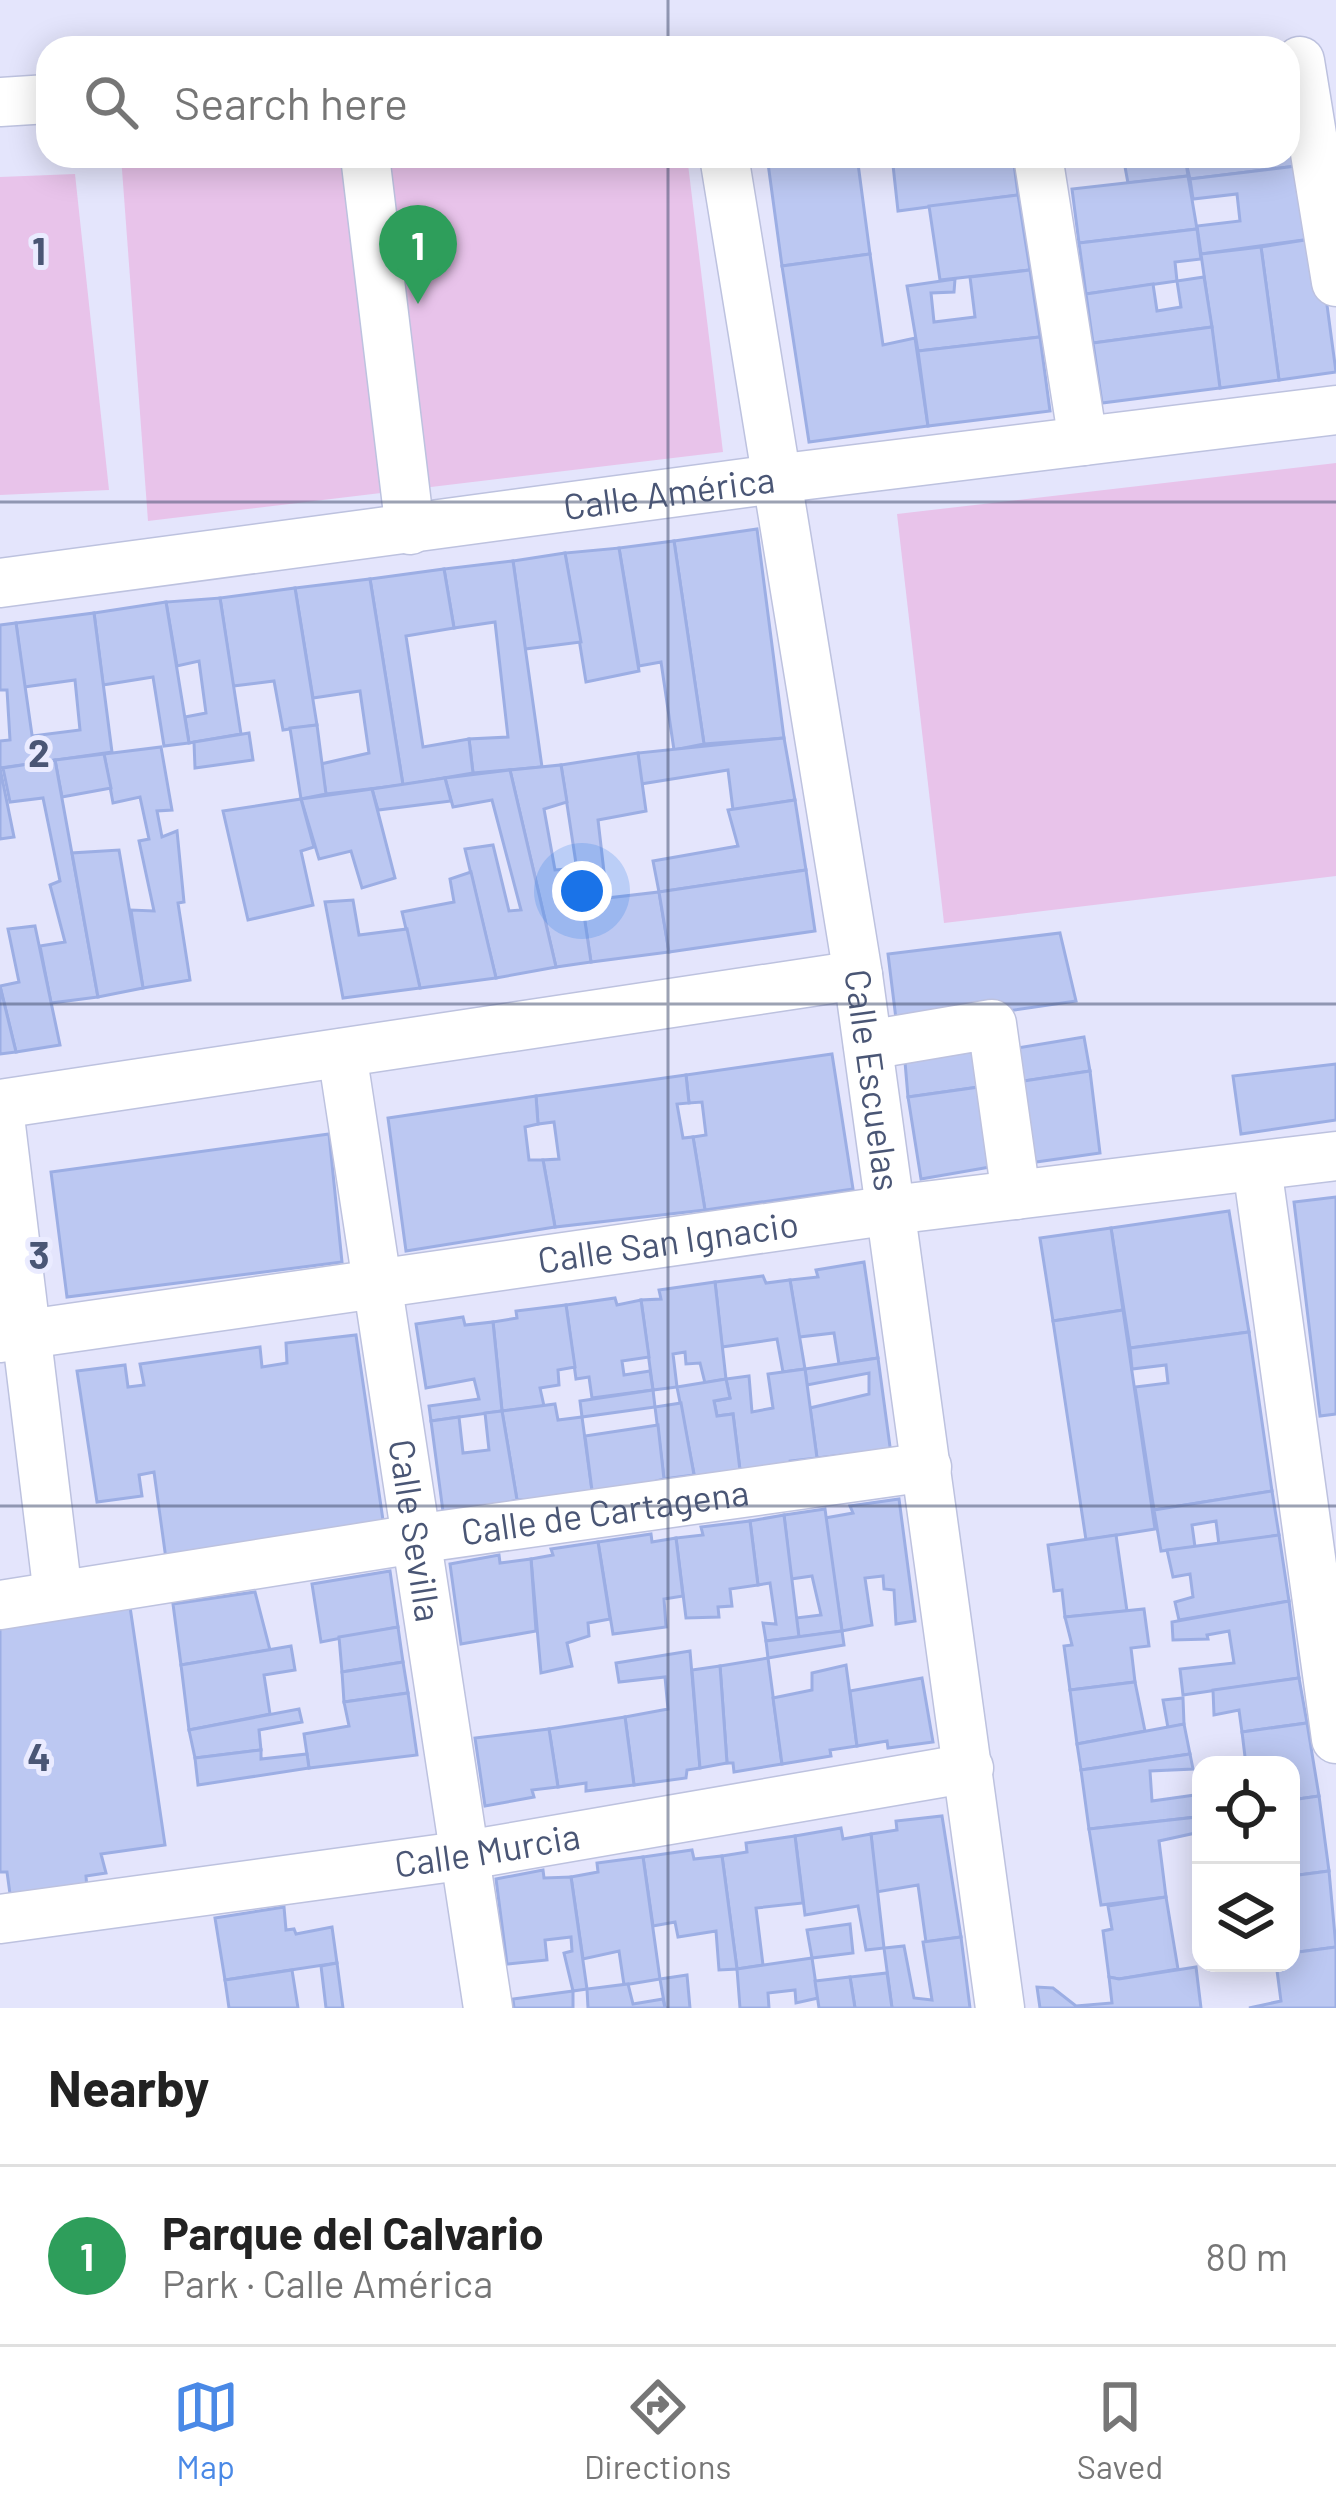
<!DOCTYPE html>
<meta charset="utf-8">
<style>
:root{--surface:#fff;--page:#f2f2f2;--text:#222;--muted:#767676;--line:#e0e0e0;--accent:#4a89e6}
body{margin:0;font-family:Barlow,sans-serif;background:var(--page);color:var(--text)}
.controls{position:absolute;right:36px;bottom:36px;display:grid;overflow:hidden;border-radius:24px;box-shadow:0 6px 30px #0003}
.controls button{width:108px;height:108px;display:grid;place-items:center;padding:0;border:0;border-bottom:3px solid var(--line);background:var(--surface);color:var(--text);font:60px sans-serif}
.you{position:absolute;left:582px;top:891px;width:42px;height:42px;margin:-30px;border:9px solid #fff;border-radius:50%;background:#1a73e8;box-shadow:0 0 0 18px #1a73e833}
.badge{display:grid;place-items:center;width:78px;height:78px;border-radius:50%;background:var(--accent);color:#fff;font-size:39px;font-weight:700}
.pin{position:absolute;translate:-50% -99px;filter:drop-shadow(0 3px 6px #0008)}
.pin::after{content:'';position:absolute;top:63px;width:42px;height:36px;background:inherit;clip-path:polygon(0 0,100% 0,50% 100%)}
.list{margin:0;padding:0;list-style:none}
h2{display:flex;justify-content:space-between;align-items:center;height:156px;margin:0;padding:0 48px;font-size:51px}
h2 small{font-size:39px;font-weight:400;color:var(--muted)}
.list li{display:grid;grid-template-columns:78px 1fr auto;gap:36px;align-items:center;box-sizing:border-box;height:180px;padding:0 48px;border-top:3px solid var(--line)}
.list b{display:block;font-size:45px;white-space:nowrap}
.list p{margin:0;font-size:39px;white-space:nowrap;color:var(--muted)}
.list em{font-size:39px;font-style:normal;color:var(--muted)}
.icon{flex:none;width:66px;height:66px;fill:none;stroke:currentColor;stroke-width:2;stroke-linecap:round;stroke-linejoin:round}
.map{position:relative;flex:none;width:1336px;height:2008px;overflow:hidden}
.search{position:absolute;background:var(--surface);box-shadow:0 6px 30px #0003;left:36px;right:36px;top:36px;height:132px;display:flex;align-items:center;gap:30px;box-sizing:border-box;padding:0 42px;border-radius:36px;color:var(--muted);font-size:45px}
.sheet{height:336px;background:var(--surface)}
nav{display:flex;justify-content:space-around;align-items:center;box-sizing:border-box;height:168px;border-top:3px solid var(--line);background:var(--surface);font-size:33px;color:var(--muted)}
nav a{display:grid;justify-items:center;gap:6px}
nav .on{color:var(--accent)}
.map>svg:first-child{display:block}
.green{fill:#e8c3ea}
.building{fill:#bcc8f2;stroke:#9caee4;stroke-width:3}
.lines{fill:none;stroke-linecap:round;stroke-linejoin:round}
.street-casing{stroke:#bdc2df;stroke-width:51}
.street{stroke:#fff;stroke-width:48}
.grid{fill:none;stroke:#4a5675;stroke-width:3;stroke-opacity:0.55}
.labels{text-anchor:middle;stroke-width:10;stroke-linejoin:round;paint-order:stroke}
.street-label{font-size:36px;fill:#4a5675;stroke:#eaebff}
.grid-label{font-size:39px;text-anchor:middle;font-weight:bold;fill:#4a5675;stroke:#eaebff;stroke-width:10;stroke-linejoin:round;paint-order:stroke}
</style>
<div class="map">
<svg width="1336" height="2008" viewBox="0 0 1336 2008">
<rect width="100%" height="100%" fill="#e4e5fc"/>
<g class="green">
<polygon points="121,156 687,156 723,452 148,521"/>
<polygon points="75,174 109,490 0,495 0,177"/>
<polygon points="1336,463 1336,876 944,923 897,514"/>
</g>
<g class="building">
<polygon points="1288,115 1305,165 1190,179 1185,158 1288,156"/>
<polygon points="767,156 857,156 870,254 782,266"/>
<polygon points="892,156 1013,156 1018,195 898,211"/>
<polygon points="1123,156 1185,156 1188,176 1128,183"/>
<polygon points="1305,165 1318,238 1201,254 1197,226 1240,221 1237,194 1193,199 1190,179"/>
<polygon points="1188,176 1197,229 1079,243 1072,189"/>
<polygon points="1018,195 1030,270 940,280 929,206"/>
<polygon points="1197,229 1201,259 1175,262 1177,281 1086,294 1079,243"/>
<polygon points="1318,238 1336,372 1279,380 1261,247"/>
<polygon points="1261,247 1279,380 1220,388 1201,254"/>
<polygon points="870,254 883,345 915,338 928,426 809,442 782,266"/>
<polygon points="1030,270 1040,337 918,351 907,286 955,279 954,292 931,293 934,322 975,317 970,277"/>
<polygon points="1204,277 1212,327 1093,343 1086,294 1153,284 1157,311 1181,307 1177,281"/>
<polygon points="1212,327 1220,388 1102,403 1093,343"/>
<polygon points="1040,337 1050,411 928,426 918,351"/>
<polygon points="757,529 784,738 704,744 674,541"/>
<polygon points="674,541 704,744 674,750 661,662 639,666 619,548"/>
<polygon points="619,548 639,671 586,682 565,553"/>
<polygon points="565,553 581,642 525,649 513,561"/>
<polygon points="513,561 542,767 473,773 469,739 508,737 495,622 454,628 444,569"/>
<polygon points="444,569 454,628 406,636 423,747 469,739 473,773 403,785 370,579"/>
<polygon points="370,579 403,785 326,794 321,764 369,753 360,691 313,698 295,588"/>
<polygon points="295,588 317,725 283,730 274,681 233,686 220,598"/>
<polygon points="220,598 241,734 189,743 185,717 206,713 199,661 177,666 166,602"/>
<polygon points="166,602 189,743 164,746 153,677 103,685 94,613"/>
<polygon points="94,613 112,752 36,763 32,736 80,730 75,680 24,687 16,623"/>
<polygon points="16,623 36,763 0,768 0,741 10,740 7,690 0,690 0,625"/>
<polygon points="317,725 326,794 301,799 290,728"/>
<polygon points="249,733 253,760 195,768 194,742"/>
<polygon points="784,738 795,800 733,810 728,770 641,784 638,753"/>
<polygon points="161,747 172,810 157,811 162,837 177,831 184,902 178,903 190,980 143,988 131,910 154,911 139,841 149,839 140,797 113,803 104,754"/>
<polygon points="638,753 646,811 598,820 607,898 659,892 669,952 591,962 561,765"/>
<polygon points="104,754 111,788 62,797 55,760"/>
<polygon points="55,760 98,997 51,1003 40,946 65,942 50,885 60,881 43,798 10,802 3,768"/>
<polygon points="561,765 567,802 544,809 555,870 577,868 591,962 556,967 510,770"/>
<polygon points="0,768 14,837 0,839"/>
<polygon points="510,770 556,967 496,978 465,849 493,845 509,911 521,910 492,800 453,807 445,778"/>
<polygon points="445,778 451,801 378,810 372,789"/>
<polygon points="372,789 395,878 362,888 351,851 319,859 301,799"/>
<polygon points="301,799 314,847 301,851 313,905 248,920 223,811"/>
<polygon points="795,800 806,870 659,892 653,861 738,846 728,810"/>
<polygon points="119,850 143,988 98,997 72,853"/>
<polygon points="806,870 815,931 669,952 659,892"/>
<polygon points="471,872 496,978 420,988 402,912 454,902 450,879"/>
<polygon points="353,900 359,935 407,929 420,988 343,998 325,902"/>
<polygon points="35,926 60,1045 16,1052 0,986 19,982 8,929"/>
<polygon points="1060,933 1076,1001 897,1027 888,954"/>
<polygon points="0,986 16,1052 0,1054"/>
<polygon points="1084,1037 1090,1071 1017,1082 1012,1049"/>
<polygon points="975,1051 979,1087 908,1097 905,1062"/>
<polygon points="832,1054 853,1189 705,1210 693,1137 706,1135 702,1102 689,1103 686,1075"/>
<polygon points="1336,1064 1336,1120 1241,1134 1233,1076"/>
<polygon points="1090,1071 1100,1153 1029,1163 1017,1082"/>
<polygon points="686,1075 689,1103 677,1104 683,1138 693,1137 705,1210 555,1227 543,1160 559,1159 554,1122 538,1124 536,1096"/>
<polygon points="979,1087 990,1167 921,1179 908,1097"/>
<polygon points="536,1096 538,1124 525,1127 529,1160 543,1160 555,1227 406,1251 388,1118"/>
<polygon points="329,1134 342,1262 67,1297 51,1172"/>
<polygon points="1336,1197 1336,1414 1320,1416 1294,1202"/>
<polygon points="1229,1211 1249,1332 1130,1348 1111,1228"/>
<polygon points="1111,1228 1123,1310 1053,1321 1040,1238"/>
<polygon points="864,1262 878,1358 839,1364 834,1333 799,1337 790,1280 818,1277 816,1270"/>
<polygon points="763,1276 766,1283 790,1280 805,1369 783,1372 777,1339 722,1347 715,1282"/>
<polygon points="715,1282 726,1379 705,1383 700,1363 686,1364 685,1352 673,1354 677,1387 653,1390 641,1300 661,1299 659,1290"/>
<polygon points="615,1298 617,1305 641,1300 649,1357 622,1361 624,1375 650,1371 653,1390 592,1398 589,1377 576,1379 566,1305"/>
<polygon points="566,1305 575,1367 558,1370 559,1385 540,1388 544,1406 502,1411 493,1322 517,1318 516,1311"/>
<polygon points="1123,1310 1155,1529 1086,1540 1053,1321"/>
<polygon points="463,1317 465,1325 493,1322 502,1411 431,1421 429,1406 479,1399 474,1379 426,1388 416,1324"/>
<polygon points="1249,1332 1272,1491 1154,1510 1135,1387 1168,1383 1166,1365 1132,1369 1130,1348"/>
<polygon points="356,1335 384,1527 166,1559 154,1472 139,1475 142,1496 97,1502 77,1371 125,1365 128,1387 144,1385 140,1364 260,1347 262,1367 287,1363 286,1343"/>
<polygon points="878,1358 891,1454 843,1463 843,1455 817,1458 810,1408 869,1394 869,1373 807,1385 805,1369"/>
<polygon points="805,1369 817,1458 790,1461 788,1470 741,1478 733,1414 717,1416 714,1401 730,1398 726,1379 749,1376 752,1412 773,1408 768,1374"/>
<polygon points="726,1379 730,1398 714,1401 717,1416 733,1414 741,1478 696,1484 677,1387"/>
<polygon points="653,1390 655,1407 582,1417 580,1401"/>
<polygon points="681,1403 694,1475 664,1479 655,1407"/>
<polygon points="555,1404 558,1420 582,1417 593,1498 517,1500 502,1411"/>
<polygon points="502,1411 517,1500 444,1519 431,1421 459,1417 463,1453 489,1450 485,1413"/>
<polygon points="658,1425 664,1479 593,1498 585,1436"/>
<polygon points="1272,1491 1279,1535 1219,1545 1216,1521 1192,1525 1195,1547 1161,1551 1154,1510"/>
<polygon points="899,1499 915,1621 896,1624 894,1590 884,1589 883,1576 865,1578 872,1625 842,1631 825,1518 853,1513 850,1506"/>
<polygon points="825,1509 842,1631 799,1637 796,1618 821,1615 812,1576 791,1579 784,1515"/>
<polygon points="784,1515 799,1637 766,1641 763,1623 776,1624 770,1583 758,1585 750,1521"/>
<polygon points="750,1521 758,1585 730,1589 732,1606 718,1607 719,1617 686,1618 676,1538 703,1535 701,1527"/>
<polygon points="651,1534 652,1542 676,1538 683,1596 664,1599 666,1627 613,1634 598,1542"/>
<polygon points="1116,1535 1127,1611 1065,1617 1062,1590 1054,1591 1048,1545"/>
<polygon points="1279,1535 1289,1601 1179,1620 1175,1602 1193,1597 1190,1574 1173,1577 1167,1550"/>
<polygon points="598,1542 610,1619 588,1623 589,1636 567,1643 572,1666 541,1673 531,1559 553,1555 551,1549"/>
<polygon points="499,1555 500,1563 531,1559 536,1631 461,1644 450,1564"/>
<polygon points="390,1571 398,1627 321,1642 312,1584"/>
<polygon points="255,1592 270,1650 181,1665 173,1604"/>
<polygon points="129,1600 165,1845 101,1854 106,1873 86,1876 87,1889 11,1901 7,1872 0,1872 0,1628"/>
<polygon points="1289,1601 1299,1678 1183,1695 1180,1669 1234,1663 1229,1631 1207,1635 1208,1639 1173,1640 1172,1622"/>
<polygon points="1144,1609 1149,1646 1131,1648 1135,1682 1070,1690 1064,1646 1072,1645 1065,1617"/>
<polygon points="398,1627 403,1662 342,1672 339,1637"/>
<polygon points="842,1631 844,1645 768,1658 766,1641"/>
<polygon points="291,1646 295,1670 264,1675 270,1714 189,1730 181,1665"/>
<polygon points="690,1651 700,1768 687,1770 686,1778 634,1785 625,1717 668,1709 665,1677 619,1682 616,1663"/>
<polygon points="768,1658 782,1764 734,1772 733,1763 727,1763 720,1666"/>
<polygon points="403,1662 408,1693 344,1702 342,1672"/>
<polygon points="846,1665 857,1746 830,1750 831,1756 782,1764 773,1698 812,1690 812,1673"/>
<polygon points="720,1666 727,1763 700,1768 692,1670"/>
<polygon points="922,1678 933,1742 888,1748 887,1741 857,1746 850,1691"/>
<polygon points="1299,1678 1307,1723 1242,1732 1239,1710 1214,1715 1213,1690"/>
<polygon points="1135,1682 1145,1731 1077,1744 1070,1690"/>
<polygon points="408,1693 417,1755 309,1768 304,1734 349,1726 344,1702"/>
<polygon points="1183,1698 1184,1724 1168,1728 1163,1700"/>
<polygon points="299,1709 302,1722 259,1730 261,1750 195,1758 189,1730"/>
<polygon points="625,1717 634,1785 586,1791 586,1783 558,1787 549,1729"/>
<polygon points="1307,1723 1319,1796 1291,1800 1291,1765 1246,1765 1242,1732"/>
<polygon points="1184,1724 1190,1754 1081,1770 1077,1744"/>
<polygon points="549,1729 558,1787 532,1790 534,1797 485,1806 475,1738"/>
<polygon points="261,1750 261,1759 307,1754 309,1768 198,1785 195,1758"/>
<polygon points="1190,1754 1193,1769 1150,1771 1152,1801 1195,1795 1197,1817 1089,1829 1081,1770"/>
<polygon points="1319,1796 1329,1871 1291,1876 1291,1800"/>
<polygon points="942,1816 961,1937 926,1942 918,1885 876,1892 871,1834 897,1830 896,1821"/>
<polygon points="1197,1817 1200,1832 1159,1841 1166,1897 1101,1905 1089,1829"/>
<polygon points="841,1828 843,1839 871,1834 884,1948 866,1950 858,1906 805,1915 795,1836"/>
<polygon points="795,1836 803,1903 756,1908 763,1965 737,1969 722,1856 747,1852 746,1843"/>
<polygon points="692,1850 694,1859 722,1856 737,1969 719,1970 716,1931 678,1937 675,1922 653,1926 643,1857"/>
<polygon points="643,1857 660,1979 624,1985 619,1951 583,1959 571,1877 598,1872 597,1863"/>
<polygon points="543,1870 544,1878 571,1877 587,1989 573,1991 564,1953 572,1951 571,1937 545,1940 547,1960 507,1964 496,1879"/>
<polygon points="1329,1871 1336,1947 1291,1953 1291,1876"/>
<polygon points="1166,1897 1178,1969 1119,1979 1109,1977 1103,1931 1112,1929 1108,1906"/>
<polygon points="284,1907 286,1930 294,1929 296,1934 332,1927 337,1963 225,1980 215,1918"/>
<polygon points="850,1924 853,1953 812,1958 807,1930"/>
<polygon points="961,1937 970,2008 892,2008 884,1948 904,1946 914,1998 932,2000 923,1942"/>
<polygon points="1336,1947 1336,2008 1249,2008 1281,2001 1276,1963 1291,1963 1291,1953"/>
<polygon points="812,1958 818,1998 796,2003 795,1990 768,1993 769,2008 740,2008 737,1969"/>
<polygon points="337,1963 343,2008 326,2008 321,1966"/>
<polygon points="1196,1967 1201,2008 1040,2008 1037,1987 1053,1988 1076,2006 1112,2003 1109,1977 1119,1979"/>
<polygon points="292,1970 298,2008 229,2008 225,1980"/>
<polygon points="887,1973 892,2008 855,2008 850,1977"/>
<polygon points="687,1975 690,2008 665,2008 660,1979"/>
<polygon points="850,1977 855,2008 819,2008 815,1981"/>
<polygon points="628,1984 633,2004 663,1999 665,2008 588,2008 587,1989"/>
<polygon points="573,1991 573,2008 514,2008 513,1999"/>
</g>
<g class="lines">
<defs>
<g id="street">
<polyline points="1300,61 1336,282"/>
<polyline points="0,102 48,99"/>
<polyline points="365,156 410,530"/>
<path id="s1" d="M724 156 858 975 1000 2008"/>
<polyline points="1038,156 1083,441"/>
<path id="s2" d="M0 583 775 479 1336 410"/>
<polyline points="868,1045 992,1024 1016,1195"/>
<path id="s3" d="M342 1053 488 2008"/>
<polyline points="0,1104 858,975"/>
<polyline points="0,1117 58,1595"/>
<polyline points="1257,1167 1336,1739"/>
<path id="s4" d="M0 1338 892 1210 1336 1156"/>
<path id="s5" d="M0 1605 415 1539 927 1467"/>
<path id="s6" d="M0 1919 467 1855 969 1768"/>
</g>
</defs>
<use href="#street" class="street-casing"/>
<use href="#street" class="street"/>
</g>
<path class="grid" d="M668 0V48M668 156V2008M0 502H1336M0 1004H1336M0 1506H1336"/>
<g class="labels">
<g class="street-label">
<text dy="13" stroke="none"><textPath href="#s2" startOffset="675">Calle América</textPath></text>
<text dy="13" stroke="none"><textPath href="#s1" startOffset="936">Calle Escuelas</textPath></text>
<text dy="13" stroke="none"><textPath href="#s4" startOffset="675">Calle San Ignacio</textPath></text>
<text dy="13" stroke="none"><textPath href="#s5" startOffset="612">Calle de Cartagena</textPath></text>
<text dy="13" stroke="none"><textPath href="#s3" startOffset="483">Calle Sevilla</textPath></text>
<text dy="13" stroke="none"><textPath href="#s6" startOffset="492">Calle Murcia</textPath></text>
</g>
</g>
<g class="grid-label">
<text x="39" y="265">1</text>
<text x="39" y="767">2</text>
<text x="39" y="1269">3</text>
<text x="39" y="1771">4</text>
</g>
</svg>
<div class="controls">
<button><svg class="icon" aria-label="locate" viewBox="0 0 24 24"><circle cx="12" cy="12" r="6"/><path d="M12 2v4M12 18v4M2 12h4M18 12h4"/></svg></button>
<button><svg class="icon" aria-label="layers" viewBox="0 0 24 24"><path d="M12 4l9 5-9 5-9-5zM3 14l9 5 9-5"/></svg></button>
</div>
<div class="you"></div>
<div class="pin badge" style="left:418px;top:304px;background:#2e9e5b">1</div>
<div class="search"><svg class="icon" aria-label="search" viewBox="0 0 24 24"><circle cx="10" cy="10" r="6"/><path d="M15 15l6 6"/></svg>Search here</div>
</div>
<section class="sheet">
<h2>Nearby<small></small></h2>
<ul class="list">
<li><span class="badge" style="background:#2e9e5b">1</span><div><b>Parque del Calvario</b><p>Park · Calle América</p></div><em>80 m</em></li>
</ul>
</section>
<nav>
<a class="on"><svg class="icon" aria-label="map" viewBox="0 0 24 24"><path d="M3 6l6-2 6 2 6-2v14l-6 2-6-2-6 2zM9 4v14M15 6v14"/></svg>Map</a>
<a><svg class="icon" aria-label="directions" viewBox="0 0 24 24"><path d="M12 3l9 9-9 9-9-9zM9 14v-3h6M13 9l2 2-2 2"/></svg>Directions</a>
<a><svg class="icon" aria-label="saved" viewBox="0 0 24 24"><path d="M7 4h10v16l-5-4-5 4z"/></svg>Saved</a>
</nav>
